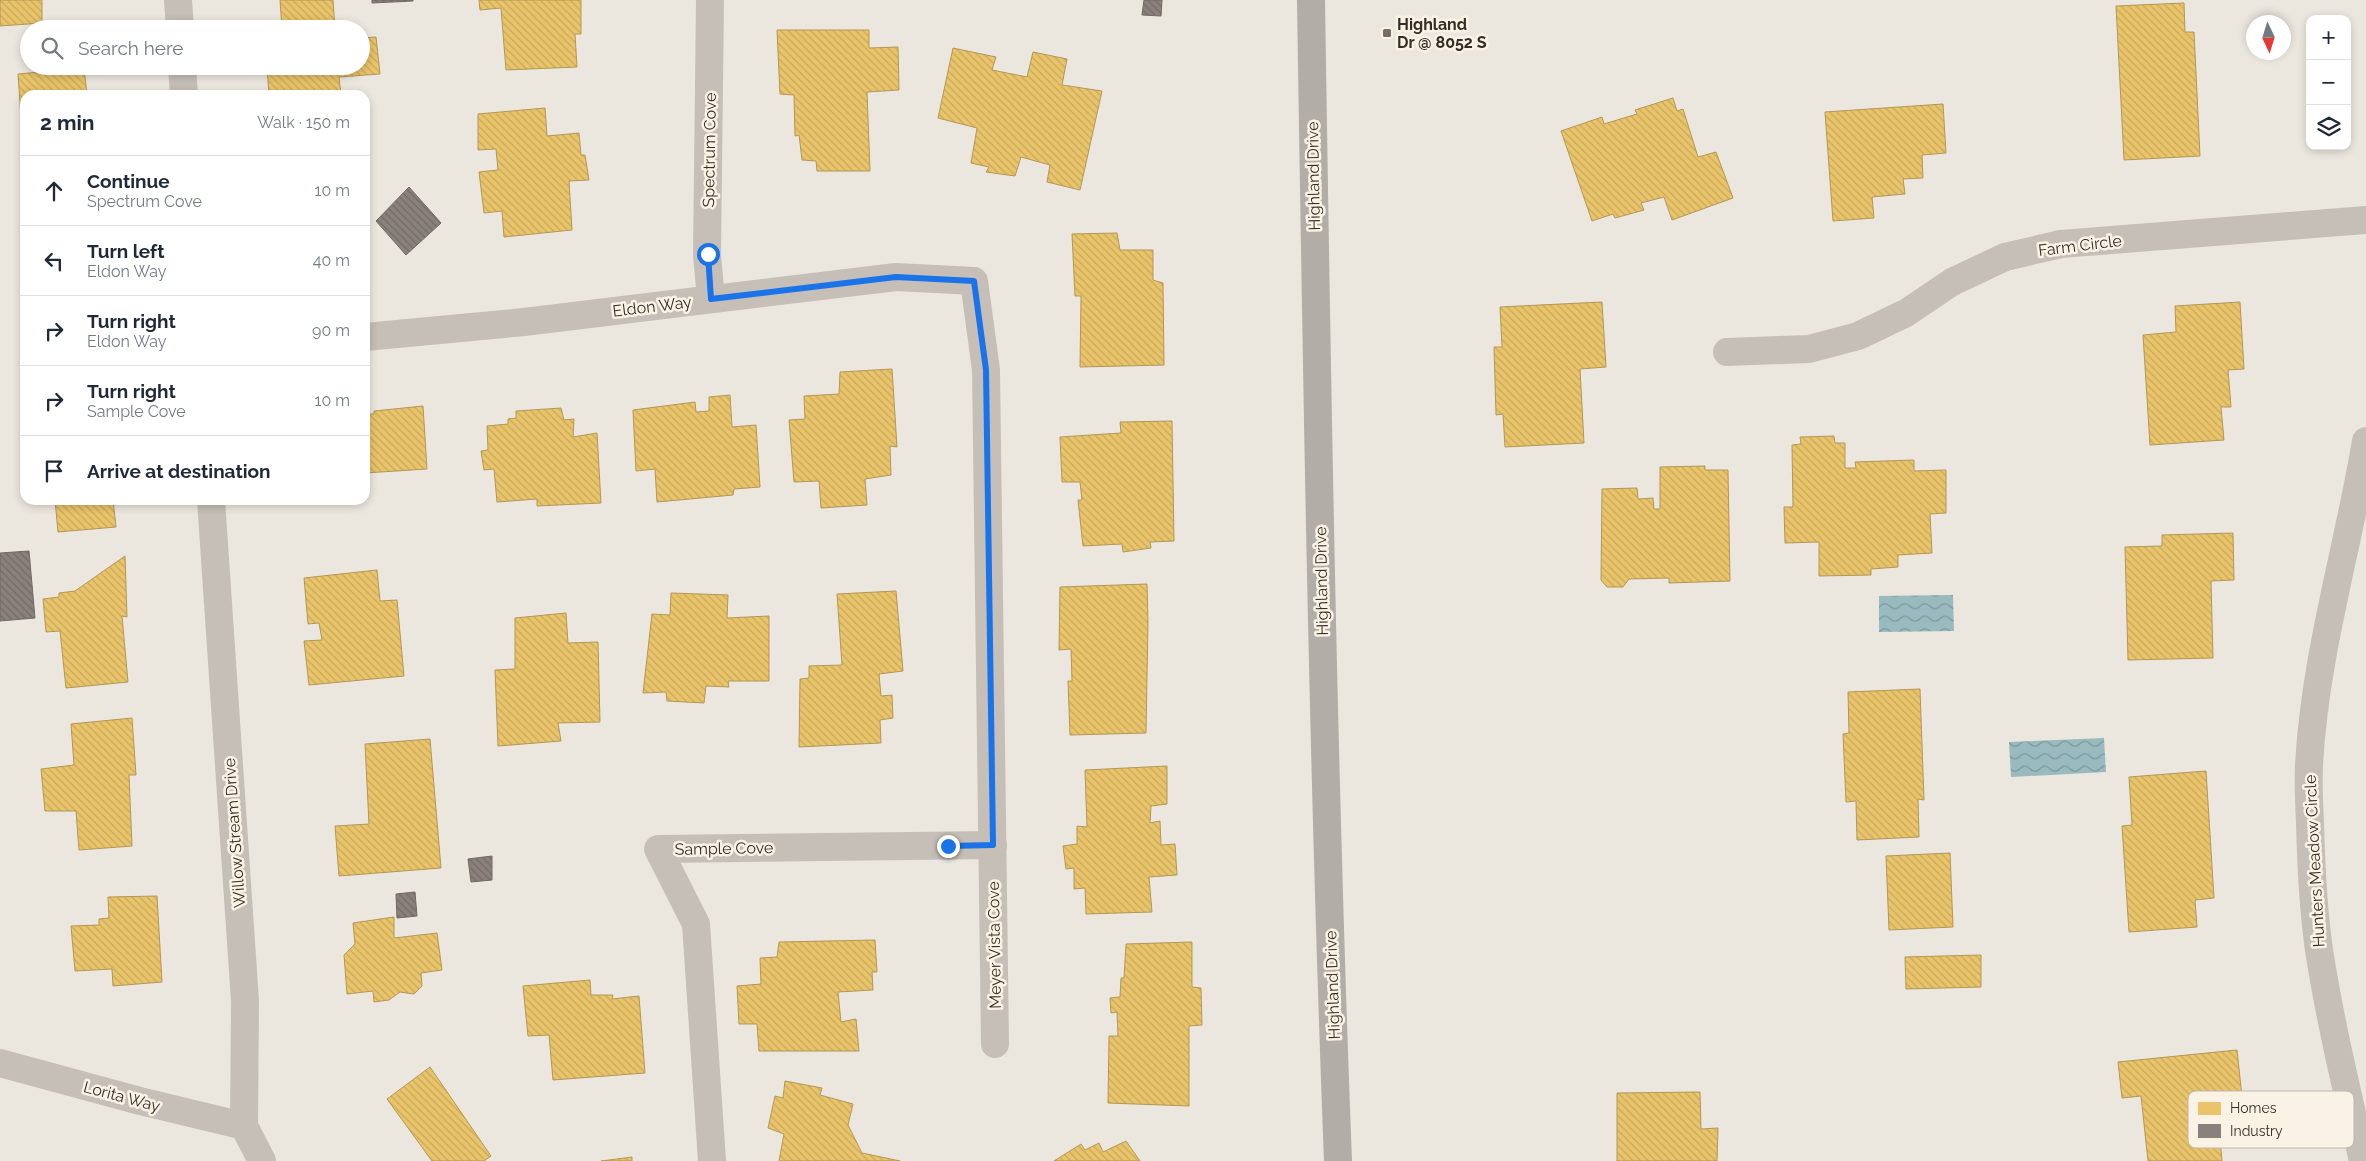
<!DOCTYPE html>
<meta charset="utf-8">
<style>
:root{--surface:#fff;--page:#f6f6f7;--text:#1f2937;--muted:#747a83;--line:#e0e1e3}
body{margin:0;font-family:Raleway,sans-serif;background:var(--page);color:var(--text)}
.controls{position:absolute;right:15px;top:15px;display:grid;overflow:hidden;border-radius:10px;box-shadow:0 2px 8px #0003}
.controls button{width:45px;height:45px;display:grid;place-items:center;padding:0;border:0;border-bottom:1px solid var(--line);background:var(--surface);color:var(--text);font:25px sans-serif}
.compass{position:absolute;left:2246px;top:15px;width:45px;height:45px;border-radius:50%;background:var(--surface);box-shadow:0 2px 8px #0003;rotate:176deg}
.stop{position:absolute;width:15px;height:15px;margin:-11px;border:4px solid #1a73e8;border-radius:50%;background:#fff}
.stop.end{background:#1a73e8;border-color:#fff;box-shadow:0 1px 5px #0008}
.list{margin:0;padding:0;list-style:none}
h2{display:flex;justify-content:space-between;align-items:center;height:65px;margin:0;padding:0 20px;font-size:21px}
h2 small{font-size:16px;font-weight:400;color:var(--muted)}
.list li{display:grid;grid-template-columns:32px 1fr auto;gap:15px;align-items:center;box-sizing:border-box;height:70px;padding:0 20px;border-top:1px solid var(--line)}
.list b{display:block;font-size:19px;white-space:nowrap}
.list p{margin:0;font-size:16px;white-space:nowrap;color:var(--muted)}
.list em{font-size:16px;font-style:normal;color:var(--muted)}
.icon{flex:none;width:28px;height:28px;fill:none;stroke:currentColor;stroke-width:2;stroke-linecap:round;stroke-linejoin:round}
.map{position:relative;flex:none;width:2366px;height:1161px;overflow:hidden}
.search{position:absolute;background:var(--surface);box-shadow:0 2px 8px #0003;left:20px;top:20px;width:350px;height:55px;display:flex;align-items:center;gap:12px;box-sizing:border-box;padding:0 18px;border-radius:28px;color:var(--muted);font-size:19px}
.panel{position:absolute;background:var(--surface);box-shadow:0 2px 8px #0003;left:20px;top:90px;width:350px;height:415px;border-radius:15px}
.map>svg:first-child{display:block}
.water{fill:url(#water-waves)}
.homes{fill:url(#homes-back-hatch);stroke:#b39756}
.industry{fill:url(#industry-back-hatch);stroke:#716862}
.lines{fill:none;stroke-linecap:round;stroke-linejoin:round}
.street{stroke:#c5bfb7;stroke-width:28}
.primary{stroke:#b3ada7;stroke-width:28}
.route{stroke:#1a73e8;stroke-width:6}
.poi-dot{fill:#766e66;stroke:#faf3e5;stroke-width:2}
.labels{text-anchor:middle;stroke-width:5;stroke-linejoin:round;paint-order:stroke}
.poi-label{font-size:16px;font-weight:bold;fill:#362d26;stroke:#faf3e5;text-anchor:start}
.street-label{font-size:16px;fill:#362d26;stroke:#faf3e5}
.key{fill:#faf3e5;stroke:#bfb8ac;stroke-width:1}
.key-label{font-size:14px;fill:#362d26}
</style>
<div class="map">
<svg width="2366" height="1161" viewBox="0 0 2366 1161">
<defs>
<pattern id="water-waves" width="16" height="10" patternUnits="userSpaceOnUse" patternTransform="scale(1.25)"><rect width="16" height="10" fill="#99babe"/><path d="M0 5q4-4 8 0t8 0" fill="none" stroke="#7e989a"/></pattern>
<pattern id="homes-back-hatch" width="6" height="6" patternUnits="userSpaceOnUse" patternTransform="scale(1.25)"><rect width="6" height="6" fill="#e9c46a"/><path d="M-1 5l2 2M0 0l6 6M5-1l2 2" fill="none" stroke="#c8a95c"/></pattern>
<pattern id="industry-back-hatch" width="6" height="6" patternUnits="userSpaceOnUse" patternTransform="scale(1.25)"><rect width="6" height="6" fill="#8a817c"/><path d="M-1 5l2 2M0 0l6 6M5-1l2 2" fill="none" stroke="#726a65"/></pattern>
</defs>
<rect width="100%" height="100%" fill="#ece7de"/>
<g class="water">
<polygon points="1953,595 1954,631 1879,632 1879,596"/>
<polygon points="2104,738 2106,772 2011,777 2009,742"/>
</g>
<g class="homes">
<polygon points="0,0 42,0 42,23 0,26"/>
<polygon points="280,0 333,0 335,29 282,29"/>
<polygon points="479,0 581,0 581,34 575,34 577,67 506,70 501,8 480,10"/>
<polygon points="2184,3 2185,32 2194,32 2200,156 2124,160 2116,6"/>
<polygon points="777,30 869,30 869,48 898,47 899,90 867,92 870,171 817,171 816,161 802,160 799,135 795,136 794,95 780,94"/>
<polygon points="376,37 380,74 339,77 341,95 269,95 267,66 361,66 361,38"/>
<polygon points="953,48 996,57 992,70 1027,77 1033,52 1067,59 1062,85 1102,91 1080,190 1047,182 1050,165 1021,157 1015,176 986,172 989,167 971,163 977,128 938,118"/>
<polygon points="84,68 87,95 25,95 25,175 18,74"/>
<polygon points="1673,98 1677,111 1683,109 1698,157 1716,152 1733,198 1672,220 1664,197 1641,203 1644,210 1615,218 1613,214 1592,221 1561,131 1602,117 1604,124 1637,114 1635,110"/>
<polygon points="1943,104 1946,153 1922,155 1923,178 1903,179 1905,194 1872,197 1874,218 1833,221 1825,112"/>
<polygon points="545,108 547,136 579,133 581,155 585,155 589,180 569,181 572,230 504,237 502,211 484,213 479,172 498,170 496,149 478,150 478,114"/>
<polygon points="1117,233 1120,250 1153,250 1153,280 1163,283 1164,365 1080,367 1081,296 1075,296 1072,234"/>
<polygon points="1602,302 1606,367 1580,369 1584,443 1505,447 1503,414 1496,415 1494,347 1502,347 1500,307"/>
<polygon points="2240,302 2244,369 2228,370 2231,407 2221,407 2224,440 2150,445 2143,335 2176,332 2175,306"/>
<polygon points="892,369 897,447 890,446 891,475 865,479 867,505 821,508 819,481 794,482 789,420 805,419 804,396 839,394 840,372"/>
<polygon points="730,395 732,427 756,425 760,487 734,489 733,495 657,502 655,469 636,471 633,410 695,402 696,412 709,411 709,397"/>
<polygon points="423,406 427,469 365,473 365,414 374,414 374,411"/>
<polygon points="561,408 564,420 574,419 573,437 597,433 601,503 537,506 537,499 497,502 494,469 484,470 481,451 488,450 487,426 508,424 508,419 516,418 516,411"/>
<polygon points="1172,421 1174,541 1150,542 1151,548 1123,552 1122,544 1083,546 1078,500 1082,500 1080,482 1062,482 1060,437 1121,433 1120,422"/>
<polygon points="1834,436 1835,443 1845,443 1845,468 1856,468 1855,462 1914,460 1914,471 1946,470 1946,513 1930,514 1932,553 1898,555 1898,567 1871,569 1871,575 1819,576 1819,542 1785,543 1784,507 1793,507 1792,445 1801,444 1800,437"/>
<polygon points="1705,466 1705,470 1728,470 1730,581 1669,583 1669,578 1629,579 1623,587 1607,587 1601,580 1602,489 1637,488 1638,499 1653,498 1654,509 1660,509 1660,467"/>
<polygon points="55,500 113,500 116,527 58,532"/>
<polygon points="2233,533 2234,580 2211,581 2213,658 2128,660 2125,547 2162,546 2162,535"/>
<polygon points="125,556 127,617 122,616 128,682 66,688 60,631 46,632 43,599 59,597 59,593 75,591"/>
<polygon points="377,570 380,601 397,600 404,676 309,685 304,641 322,640 319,623 308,624 304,578"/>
<polygon points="1147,584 1148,622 1146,733 1070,735 1068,681 1072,681 1071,649 1059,650 1060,587"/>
<polygon points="896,591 903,671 879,674 881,696 892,695 893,718 880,720 881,743 799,747 800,679 809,678 809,666 842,665 837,594"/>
<polygon points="671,593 728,595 727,618 769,616 769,681 728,681 729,687 706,686 704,703 667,701 666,692 643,693 652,614 670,615"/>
<polygon points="566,613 568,643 598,642 600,722 558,723 561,741 498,746 495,670 515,669 515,618"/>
<polygon points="1920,689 1924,800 1918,799 1919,837 1857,840 1856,801 1846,802 1843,734 1849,733 1848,692"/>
<polygon points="132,718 136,775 129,775 132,846 79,850 76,811 45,811 41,769 74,765 71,724"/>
<polygon points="430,739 441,868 339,876 335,826 369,824 365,744"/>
<polygon points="1167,766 1167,804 1151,806 1150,823 1160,821 1161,845 1175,844 1177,875 1149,877 1152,912 1086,914 1085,888 1074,889 1074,868 1066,869 1063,846 1077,844 1077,826 1087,827 1085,770"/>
<polygon points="2206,771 2214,898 2195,900 2197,927 2129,932 2122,826 2132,825 2129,777"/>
<polygon points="1950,853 1953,927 1889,930 1886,856"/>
<polygon points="157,896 162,982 113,986 112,969 75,971 71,926 99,925 99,919 109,918 108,897"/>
<polygon points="394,917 394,938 437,933 442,970 421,973 422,986 414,994 400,992 389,1000 374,1002 373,991 347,994 344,955 355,944 353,923"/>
<polygon points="875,940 877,972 872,972 873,990 838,992 841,1022 856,1019 859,1051 759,1051 757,1024 739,1024 737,986 761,984 760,958 777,957 779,942"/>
<polygon points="1192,942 1192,987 1201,988 1202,1025 1189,1026 1189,1106 1108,1103 1109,1036 1118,1036 1117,1012 1111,1013 1110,998 1120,997 1121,978 1124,978 1126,944"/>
<polygon points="1981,955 1981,987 1906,989 1905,957"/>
<polygon points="590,980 591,995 613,995 612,999 639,996 645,1073 553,1080 549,1035 528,1036 523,986"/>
<polygon points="2237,1050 2242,1097 2222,1099 2226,1137 2220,1138 2222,1161 2148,1161 2141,1096 2122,1098 2118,1062"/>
<polygon points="430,1067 491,1156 484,1161 432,1161 387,1099"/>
<polygon points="785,1081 822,1088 820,1095 853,1104 848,1125 862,1153 900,1161 779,1161 784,1134 768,1128 775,1096 783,1098"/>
<polygon points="1700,1092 1701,1129 1718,1128 1717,1161 1617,1161 1617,1093"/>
<polygon points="1126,1141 1140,1161 1054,1161 1081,1144 1085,1150 1099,1143 1103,1152"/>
<polygon points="632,1157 632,1161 601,1161"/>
</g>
<g class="industry">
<polygon points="372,0 413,0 413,1 372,3"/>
<polygon points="1144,0 1162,0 1161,16 1142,15"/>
<polygon points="409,187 441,223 406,255 376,221"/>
<polygon points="29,551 35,618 0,621 0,553"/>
<polygon points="492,856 492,880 471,882 468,859"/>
<polygon points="415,892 417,916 397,918 396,894"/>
</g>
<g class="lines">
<g class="street">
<polyline points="178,0 180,29"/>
<polyline points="710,0 707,255 711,299"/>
<polyline points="182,66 184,95"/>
<polyline points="365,337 524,322 896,277 974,281 986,370 995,1044"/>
<polyline points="1727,352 1809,349 1858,336 1906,313 1952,282 2005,257 2061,244 2366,220"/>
<polyline points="211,500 245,1001 244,1126 262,1161"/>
<polyline points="0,1063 140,1101 244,1126"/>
<polyline points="712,1161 696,924 658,849 993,845"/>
<path d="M2363 1161C2347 1091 2330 1021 2319 950 2313 908 2311 864 2310 822 2309 803 2308 784 2309 765 2315 654 2348 549 2366 441"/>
</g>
<path class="primary" d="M1311 0C1317 387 1323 774 1338 1161"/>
</g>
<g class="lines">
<polyline class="route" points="708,254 711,299 896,277 974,281 986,370 993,845 948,846"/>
</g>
<rect class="poi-dot" x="1382" y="28" width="10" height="10" rx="2.5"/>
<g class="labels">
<g class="poi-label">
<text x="1397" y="30">Highland<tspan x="1397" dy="18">Dr @ 8052 S</tspan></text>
</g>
<g class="street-label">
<text transform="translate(709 150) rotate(-89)" y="6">Spectrum Cove</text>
<text transform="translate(1313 176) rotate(-91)" y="6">Highland Drive</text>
<text transform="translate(2080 245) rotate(-7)" y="6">Farm Circle</text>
<text transform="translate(652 306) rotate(-7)" y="6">Eldon Way</text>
<text transform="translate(1321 581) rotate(-91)" y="6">Highland Drive</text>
<text transform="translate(234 833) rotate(-94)" y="6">Willow Stream Drive</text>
<text transform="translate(724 848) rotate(-1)" y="6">Sample Cove</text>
<text transform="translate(2314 861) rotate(-93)" y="6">Hunters Meadow Circle</text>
<text transform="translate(994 945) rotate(-91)" y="6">Meyer Vista Cove</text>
<text transform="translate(1332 985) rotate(-92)" y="6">Highland Drive</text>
<text transform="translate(122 1096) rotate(15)" y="6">Lorita Way</text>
</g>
</g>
<rect x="2188" y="1091" width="166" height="57" rx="8" class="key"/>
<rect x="2198" y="1102" width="23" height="13" fill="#e9c46a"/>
<rect x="2198" y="1124" width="23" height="14" fill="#8a817c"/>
<g class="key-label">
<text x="2230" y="1113">Homes</text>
<text x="2230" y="1136">Industry</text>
</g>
</svg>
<div class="controls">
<button>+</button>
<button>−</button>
<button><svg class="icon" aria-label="layers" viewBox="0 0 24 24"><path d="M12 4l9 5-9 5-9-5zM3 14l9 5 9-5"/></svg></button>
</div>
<svg class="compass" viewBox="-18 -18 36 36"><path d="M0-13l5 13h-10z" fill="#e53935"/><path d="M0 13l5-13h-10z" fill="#747a83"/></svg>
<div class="stop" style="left:708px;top:254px"></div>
<div class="stop end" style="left:948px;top:846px"></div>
<div class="search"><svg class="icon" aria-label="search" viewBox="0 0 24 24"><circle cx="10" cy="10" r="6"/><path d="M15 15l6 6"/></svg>Search here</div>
<section class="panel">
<h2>2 min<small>Walk · 150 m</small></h2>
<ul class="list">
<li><svg class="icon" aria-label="ahead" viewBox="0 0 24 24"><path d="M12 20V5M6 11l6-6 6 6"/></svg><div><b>Continue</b><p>Spectrum Cove</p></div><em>10 m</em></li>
<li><svg class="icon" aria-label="left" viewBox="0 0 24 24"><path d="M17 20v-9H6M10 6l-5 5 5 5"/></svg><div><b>Turn left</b><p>Eldon Way</p></div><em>40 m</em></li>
<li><svg class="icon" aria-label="right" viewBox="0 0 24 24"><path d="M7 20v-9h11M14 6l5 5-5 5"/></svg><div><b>Turn right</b><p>Eldon Way</p></div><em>90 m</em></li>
<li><svg class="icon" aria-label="right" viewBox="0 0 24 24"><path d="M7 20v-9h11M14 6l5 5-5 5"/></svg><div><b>Turn right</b><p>Sample Cove</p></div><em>10 m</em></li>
<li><svg class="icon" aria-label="arrive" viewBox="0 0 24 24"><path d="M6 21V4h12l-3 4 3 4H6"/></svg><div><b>Arrive at destination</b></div></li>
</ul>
</section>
</div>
